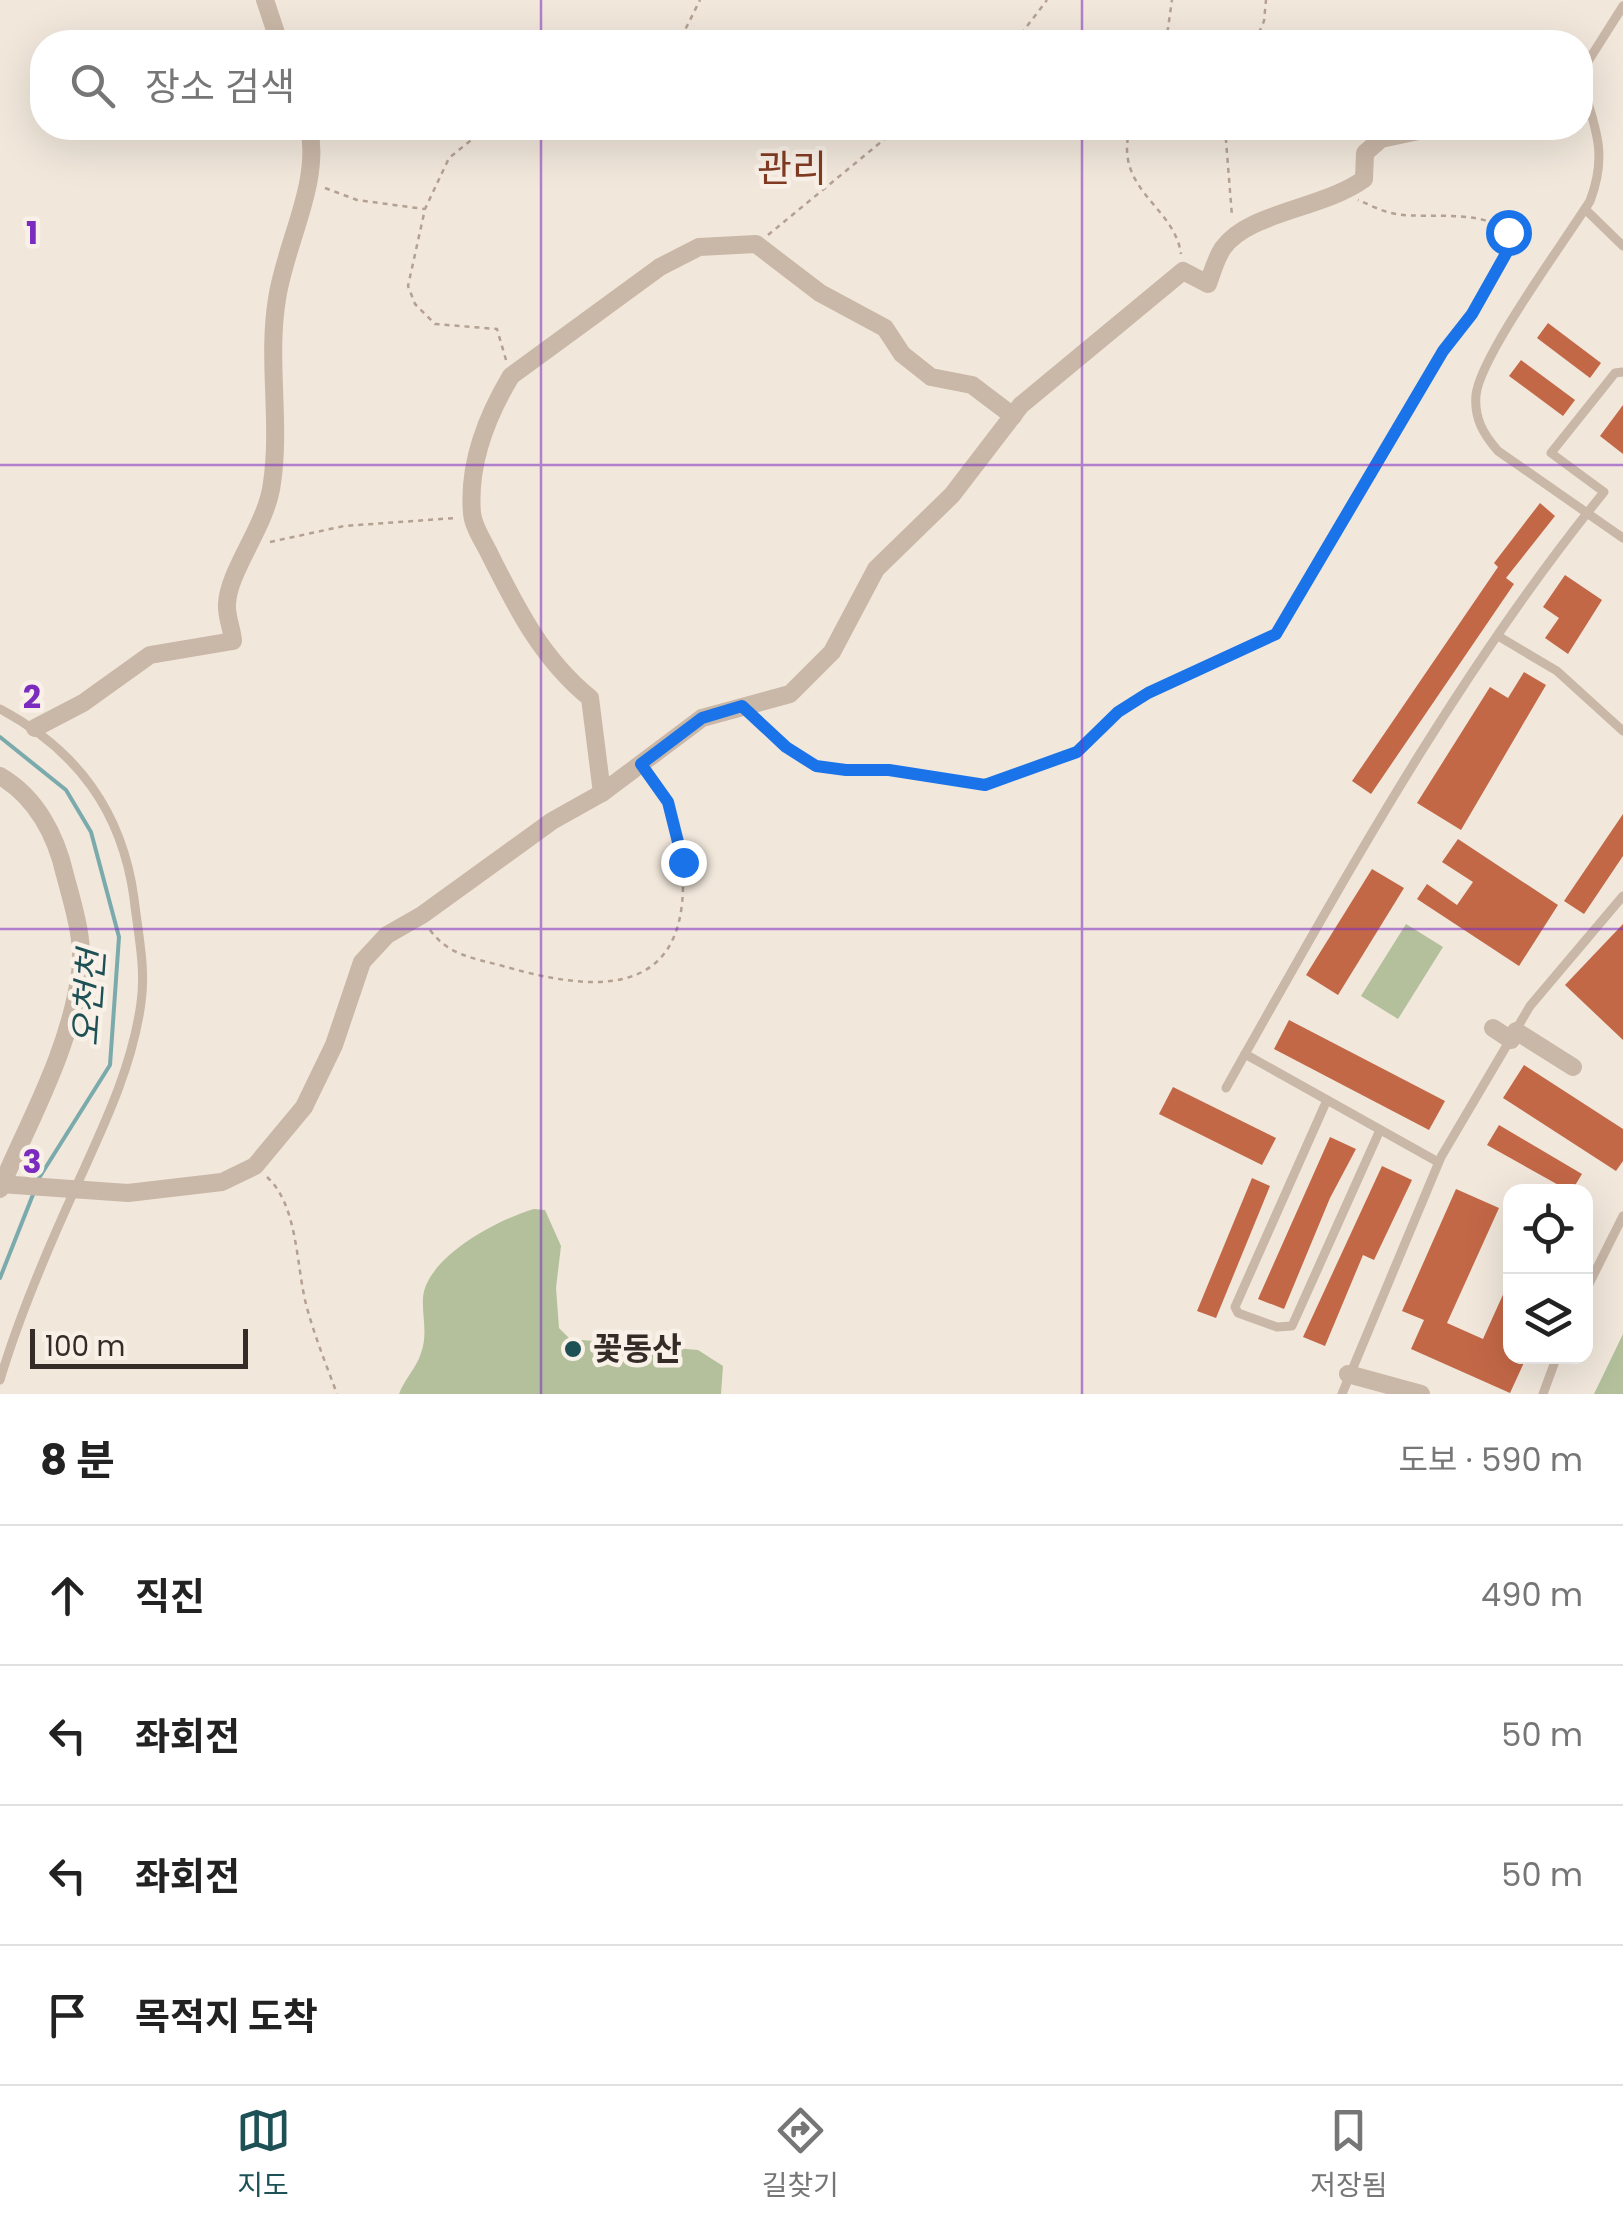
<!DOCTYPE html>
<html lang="ko">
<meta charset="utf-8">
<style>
:root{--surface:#fff;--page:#f2f2f2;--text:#222;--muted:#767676;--line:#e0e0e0;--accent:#1e5156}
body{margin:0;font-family:Poppins,"Noto Sans KR",sans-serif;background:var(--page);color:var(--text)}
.controls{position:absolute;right:30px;bottom:30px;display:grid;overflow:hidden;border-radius:20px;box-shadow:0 10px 40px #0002}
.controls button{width:90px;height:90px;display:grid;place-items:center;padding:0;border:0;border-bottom:2px solid var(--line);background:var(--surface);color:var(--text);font:50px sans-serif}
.scale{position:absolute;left:30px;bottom:25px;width:218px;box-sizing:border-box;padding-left:10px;border:5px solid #352c28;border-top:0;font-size:28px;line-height:35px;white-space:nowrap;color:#352c28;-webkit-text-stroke:8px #f9f1e7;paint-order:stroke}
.stop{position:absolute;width:30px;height:30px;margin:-22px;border:8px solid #1a73e8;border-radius:50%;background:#fff}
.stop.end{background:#1a73e8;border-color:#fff;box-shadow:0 2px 10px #0008}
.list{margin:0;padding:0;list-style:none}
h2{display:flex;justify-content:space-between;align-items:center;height:130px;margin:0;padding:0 40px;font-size:42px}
h2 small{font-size:32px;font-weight:400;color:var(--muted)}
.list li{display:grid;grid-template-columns:65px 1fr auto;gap:30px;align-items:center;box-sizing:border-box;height:140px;padding:0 40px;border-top:2px solid var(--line)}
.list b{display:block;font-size:38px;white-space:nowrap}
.list em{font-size:32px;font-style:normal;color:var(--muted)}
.icon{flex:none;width:55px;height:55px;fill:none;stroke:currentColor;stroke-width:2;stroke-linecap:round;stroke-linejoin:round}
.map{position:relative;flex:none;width:1623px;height:1394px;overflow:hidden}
.search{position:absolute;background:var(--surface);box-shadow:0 10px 40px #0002;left:30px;right:30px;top:30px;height:110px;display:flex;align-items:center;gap:25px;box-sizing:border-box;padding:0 35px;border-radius:40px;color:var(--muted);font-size:38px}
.sheet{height:690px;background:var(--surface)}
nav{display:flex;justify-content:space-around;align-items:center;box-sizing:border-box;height:140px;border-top:2px solid var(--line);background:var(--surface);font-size:28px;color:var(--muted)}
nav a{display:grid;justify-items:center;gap:5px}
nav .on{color:var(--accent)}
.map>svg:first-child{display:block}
.green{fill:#b3c09b}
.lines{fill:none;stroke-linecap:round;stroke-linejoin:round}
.stream{stroke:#7baaad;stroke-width:4}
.building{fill:#c36847}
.path{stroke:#b4a192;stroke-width:2.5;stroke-dasharray:5 5;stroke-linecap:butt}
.lane{stroke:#c9b7a7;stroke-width:9}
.street{stroke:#c9b7a7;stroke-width:18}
.route{stroke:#1a73e8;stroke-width:12}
.grid{fill:none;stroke:#7b2cbf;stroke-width:2.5;stroke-opacity:0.55}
.poi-dot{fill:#1e5156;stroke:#f9f1e7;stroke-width:4}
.labels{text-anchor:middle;stroke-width:9;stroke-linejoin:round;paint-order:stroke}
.poi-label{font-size:32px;font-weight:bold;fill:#352c28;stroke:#f9f1e7;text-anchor:start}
.water-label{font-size:35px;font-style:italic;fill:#1e5156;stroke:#f9f1e7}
.quarter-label{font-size:38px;fill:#823b23;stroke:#f9f1e7}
.grid-label{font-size:32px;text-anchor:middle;font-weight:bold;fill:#7b2cbf;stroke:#f9f1e7;stroke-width:9;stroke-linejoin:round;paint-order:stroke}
</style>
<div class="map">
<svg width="1623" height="1394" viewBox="0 0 1623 1394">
<rect width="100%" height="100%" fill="#f1e7db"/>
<g class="green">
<polygon points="1406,924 1443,947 1398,1019 1361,996"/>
<path d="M534 1209 545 1210 561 1246 556 1288 559 1328 570 1339 698 1350 723 1366 721 1394H399C404 1380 417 1367 421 1353 428 1334 422 1317 423 1298 426 1257 499 1219 534 1209Z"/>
<polygon points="1623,1334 1623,1394 1594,1394"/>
</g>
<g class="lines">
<g class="stream">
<polyline points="0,737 66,790 91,832 119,937 110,1065 39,1178"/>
<polyline points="0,1278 34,1192"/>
</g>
</g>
<g class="building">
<polygon points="1548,323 1601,363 1590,378 1537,338"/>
<polygon points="1521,360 1575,400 1563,416 1509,376"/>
<polygon points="1623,405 1623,454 1600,436"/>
<polygon points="1540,503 1555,516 1506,578 1514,584 1371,794 1352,781 1498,567 1494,563"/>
<polygon points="1565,575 1602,600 1568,654 1545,638 1559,618 1543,607"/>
<polygon points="1524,672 1546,685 1461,830 1417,803 1490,687 1508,698"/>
<polygon points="1623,814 1623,856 1584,914 1564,901"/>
<polygon points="1458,839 1558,905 1519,966 1417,899 1427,884 1457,905 1473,882 1442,862"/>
<polygon points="1372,869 1404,888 1338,995 1306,975"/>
<polygon points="1623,924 1623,1040 1565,985"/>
<polygon points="1289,1020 1445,1101 1429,1130 1274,1049"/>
<polygon points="1524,1065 1623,1129 1623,1161 1616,1171 1503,1098"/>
<polygon points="1173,1087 1276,1138 1262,1165 1159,1114"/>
<polygon points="1499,1125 1582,1174 1571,1192 1487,1145"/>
<polygon points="1330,1137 1356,1149 1330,1198 1284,1309 1258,1299"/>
<polygon points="1382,1166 1412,1180 1374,1260 1363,1255 1325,1346 1303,1337"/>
<polygon points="1252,1178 1270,1186 1216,1318 1197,1311"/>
<polygon points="1456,1189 1499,1208 1447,1323 1483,1339 1510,1279 1510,1356 1527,1356 1510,1393 1411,1349 1424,1320 1402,1311"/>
</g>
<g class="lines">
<g class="path">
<polyline points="672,42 682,36 700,0"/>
<polyline points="1015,42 1047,0"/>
<polyline points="1166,42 1172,0"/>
<polyline points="1255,42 1264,21 1266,0"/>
<polyline points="486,128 449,158 425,209 408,286 415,304 435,324 497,329 506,360"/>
<path d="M1130 128C1113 190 1174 205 1181 254"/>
<polyline points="1225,128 1232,216"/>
<polyline points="325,188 357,200 424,209"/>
<polyline points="768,235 898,128"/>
<polyline points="270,542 344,526 455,518"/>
<path d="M758 720 786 747 816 765 889 770 950 783 985 785 1077 752 1118 713 1149 693 1276 634 1443 351 1472 314 1513 243C1498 205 1429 220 1396 214 1383 212 1370 205 1358 200"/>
<path d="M430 930C448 955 473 958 503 966 586 990 683 1003 683 884 683 844 672 808 650 776"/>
<path d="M267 1177C298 1205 296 1265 306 1304 314 1335 326 1364 337 1394"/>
</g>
<g class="lane">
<polyline points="1580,74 1623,6"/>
<path d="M1580 77C1594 125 1609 152 1590 201 1565 241 1480 356 1476 395 1474 418 1483 434 1498 451L1623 538"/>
<polyline points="1585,209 1623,246"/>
<polyline points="1498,636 1557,671 1623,731"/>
<path d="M0 709C77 750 122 811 134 898 138 934 146 967 141 1003 132 1069 102 1129 75 1189 49 1246 18 1319 0 1380"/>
<polyline points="1226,1088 1245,1054"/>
<polyline points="1327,1100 1235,1307 1238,1313 1277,1327 1292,1326 1380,1130"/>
<path d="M1438 1162 1245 1054C1354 861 1464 664 1604 492L1551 453 1615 373 1623 372"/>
<polyline points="1586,1290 1623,1216"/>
<polyline points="1342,1394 1441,1157 1530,1006 1623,896"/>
<polyline points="1543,1394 1557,1356"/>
</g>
<g class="street">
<polyline points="265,0 279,42"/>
<path d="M35 728 83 703 150 655 233 641C232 628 226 616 227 604 228 571 267 525 272 483 281 422 267 360 277 299 285 244 321 183 309 128"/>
<path d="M0 776C36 797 56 835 65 875 73 905 85 942 80 973 70 1049 30 1119 0 1189"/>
<path d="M602 793 590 698C542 659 517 609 490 555 484 542 473 527 472 513 468 465 487 416 511 376L660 267 699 247 756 244 820 293 885 328 902 354 931 377 972 385 1013 416"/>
<polyline points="1493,1028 1511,1040"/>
<polyline points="1516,1031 1573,1067"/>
<path d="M0 1184 128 1193 222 1182 255 1166 304 1107 334 1045 362 962 387 935 422 915 552 821 602 793 702 718 790 694 832 652 876 569 952 495 1021 405 1183 271 1208 284C1212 273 1216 258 1223 248 1248 212 1323 209 1364 179L1365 153 1381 139 1433 128"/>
<polyline points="1348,1374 1421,1394"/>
</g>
</g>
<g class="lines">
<polyline class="route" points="683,862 668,802 641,764 702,718 742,706 786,747 816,766 846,770 889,770 985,785 1077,752 1118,712 1148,693 1276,634 1443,351 1472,314 1512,243 1508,232"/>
</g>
<path class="grid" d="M541 0V42M1082 0V42M541 128V1394M1082 128V1394M0 465H1623M0 929H1623"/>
<circle class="poi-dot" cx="573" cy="1349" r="10"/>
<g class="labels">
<g class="poi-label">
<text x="593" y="1360">꽃동산</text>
</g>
<g class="water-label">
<text transform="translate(89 998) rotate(-86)" y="12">오천천</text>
</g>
<g class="quarter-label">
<text x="792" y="182">관리</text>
</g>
</g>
<g class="grid-label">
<text x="32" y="244">1</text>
<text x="32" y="708">2</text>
<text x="32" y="1173">3</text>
</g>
</svg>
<div class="controls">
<button><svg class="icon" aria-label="locate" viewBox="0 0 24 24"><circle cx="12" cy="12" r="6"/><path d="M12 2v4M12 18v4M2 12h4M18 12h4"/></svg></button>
<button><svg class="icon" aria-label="layers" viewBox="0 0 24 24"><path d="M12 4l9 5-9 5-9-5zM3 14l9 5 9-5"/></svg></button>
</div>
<div class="scale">100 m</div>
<div class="stop" style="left:1508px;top:232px"></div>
<div class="stop end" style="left:683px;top:862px"></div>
<div class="search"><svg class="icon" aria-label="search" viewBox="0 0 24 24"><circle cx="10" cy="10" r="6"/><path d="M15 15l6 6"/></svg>장소 검색</div>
</div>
<section class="sheet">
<h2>8 분<small>도보 · 590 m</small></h2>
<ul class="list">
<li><svg class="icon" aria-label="ahead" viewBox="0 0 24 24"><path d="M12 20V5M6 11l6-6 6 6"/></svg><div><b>직진</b></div><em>490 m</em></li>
<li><svg class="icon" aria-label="left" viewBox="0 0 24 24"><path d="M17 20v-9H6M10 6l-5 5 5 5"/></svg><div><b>좌회전</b></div><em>50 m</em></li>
<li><svg class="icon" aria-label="left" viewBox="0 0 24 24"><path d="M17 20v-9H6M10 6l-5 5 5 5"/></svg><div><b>좌회전</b></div><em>50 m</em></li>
<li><svg class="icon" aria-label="arrive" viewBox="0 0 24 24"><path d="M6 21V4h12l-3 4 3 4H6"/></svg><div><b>목적지 도착</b></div></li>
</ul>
</section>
<nav>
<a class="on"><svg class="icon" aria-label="map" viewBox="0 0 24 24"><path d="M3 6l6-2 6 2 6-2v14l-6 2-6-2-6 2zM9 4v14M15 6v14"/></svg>지도</a>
<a><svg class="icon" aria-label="directions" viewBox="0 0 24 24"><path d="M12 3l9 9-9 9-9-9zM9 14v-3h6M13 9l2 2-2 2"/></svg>길찾기</a>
<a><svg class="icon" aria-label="saved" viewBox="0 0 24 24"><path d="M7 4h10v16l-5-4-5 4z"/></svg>저장됨</a>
</nav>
